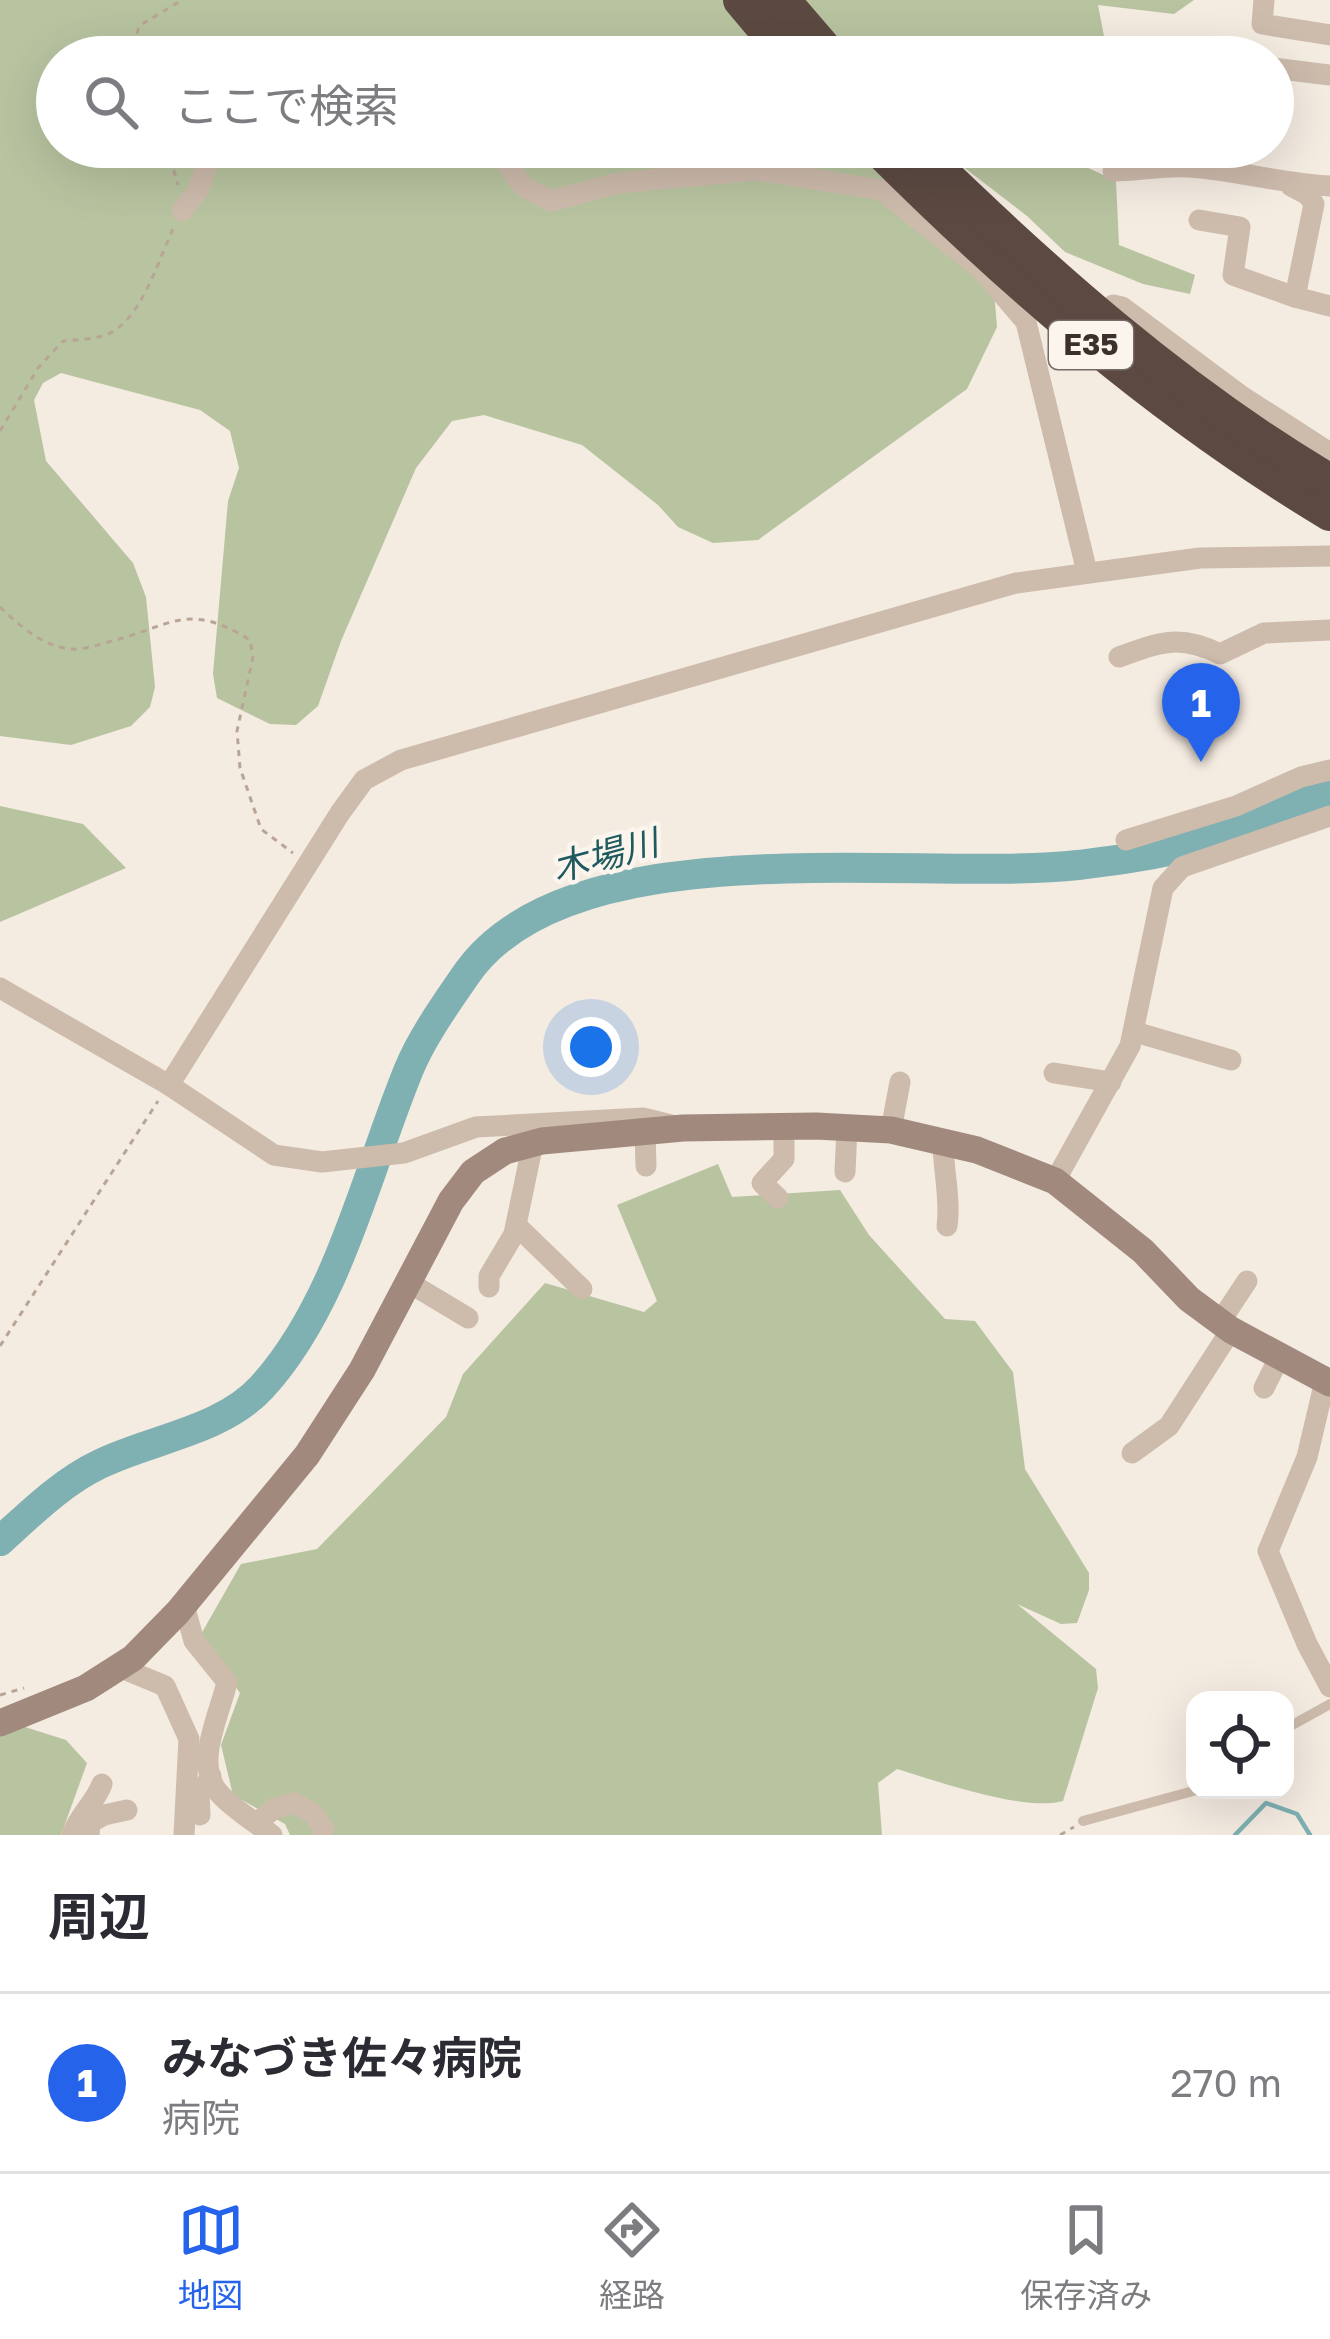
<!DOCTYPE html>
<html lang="ja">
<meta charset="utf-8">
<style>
:root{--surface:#fff;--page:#f7f7f7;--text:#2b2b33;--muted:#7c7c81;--line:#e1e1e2;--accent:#2563eb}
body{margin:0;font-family:"Golos Text","Noto Sans JP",sans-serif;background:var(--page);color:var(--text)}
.controls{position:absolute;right:36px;bottom:36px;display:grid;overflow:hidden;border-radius:24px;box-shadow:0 12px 48px #0002}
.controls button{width:108px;height:108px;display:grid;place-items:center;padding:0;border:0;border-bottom:3px solid var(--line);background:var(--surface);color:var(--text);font:60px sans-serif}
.you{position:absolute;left:591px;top:1047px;width:42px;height:42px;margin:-30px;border:9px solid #fff;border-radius:50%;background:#1a73e8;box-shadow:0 0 0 18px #1a73e833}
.badge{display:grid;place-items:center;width:78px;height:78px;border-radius:50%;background:var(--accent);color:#fff;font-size:39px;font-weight:700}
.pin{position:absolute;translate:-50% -99px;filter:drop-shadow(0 3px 6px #0008)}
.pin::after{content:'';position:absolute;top:63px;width:42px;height:36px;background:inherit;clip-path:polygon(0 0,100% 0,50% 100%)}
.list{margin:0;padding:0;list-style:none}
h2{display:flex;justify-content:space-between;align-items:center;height:156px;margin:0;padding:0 48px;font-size:51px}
h2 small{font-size:39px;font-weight:400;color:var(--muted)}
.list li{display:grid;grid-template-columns:78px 1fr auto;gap:36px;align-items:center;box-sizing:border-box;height:180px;padding:0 48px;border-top:3px solid var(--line)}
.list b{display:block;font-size:45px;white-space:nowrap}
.list p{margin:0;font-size:39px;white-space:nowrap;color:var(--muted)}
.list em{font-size:39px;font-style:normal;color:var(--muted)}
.icon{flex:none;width:66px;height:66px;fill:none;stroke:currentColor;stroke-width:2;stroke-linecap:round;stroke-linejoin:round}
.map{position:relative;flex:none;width:1330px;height:1835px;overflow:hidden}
.search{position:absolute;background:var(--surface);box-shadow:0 12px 48px #0002;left:36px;right:36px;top:36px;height:132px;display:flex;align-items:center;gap:30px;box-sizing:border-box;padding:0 42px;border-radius:66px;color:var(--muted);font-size:45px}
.sheet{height:336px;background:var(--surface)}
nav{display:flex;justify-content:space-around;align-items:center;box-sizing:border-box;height:168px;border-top:3px solid var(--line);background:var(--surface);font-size:33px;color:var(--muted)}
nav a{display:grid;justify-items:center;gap:6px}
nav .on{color:var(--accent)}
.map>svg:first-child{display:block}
.green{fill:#b8c4a0}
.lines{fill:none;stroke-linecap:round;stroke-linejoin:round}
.stream{stroke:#7fb0b2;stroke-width:4.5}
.river{stroke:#7fb0b2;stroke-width:30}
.path{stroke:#b9a596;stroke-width:3;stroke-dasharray:6 6;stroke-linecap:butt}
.lane{stroke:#cdbbac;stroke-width:10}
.street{stroke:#cdbbac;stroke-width:21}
.secondary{stroke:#a18a7d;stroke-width:27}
.highway{stroke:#5c4a42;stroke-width:36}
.highway-bridge{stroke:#5c4a42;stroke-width:36}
.labels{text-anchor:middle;stroke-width:9;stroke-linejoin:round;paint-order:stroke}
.shield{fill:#fbf5ee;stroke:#756b66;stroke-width:3}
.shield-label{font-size:30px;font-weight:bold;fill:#3b302b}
.water-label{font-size:36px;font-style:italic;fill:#1f5a5e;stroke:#fbf5ee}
</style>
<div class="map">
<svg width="1330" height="1835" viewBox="0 0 1330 1835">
<rect width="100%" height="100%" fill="#f4ebe1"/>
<g class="green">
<polygon points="0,0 1194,0 1174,14 1098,5 1108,57 57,57 57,147 1061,147 1065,157 1116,181 1119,245 1195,275 1190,294 1143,284 1065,252 1027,216 944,152 994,290 997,327 967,389 758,540 713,543 678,527 658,505 582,445 484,415 452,421 416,468 341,641 318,706 296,725 270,724 217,698 213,674 228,501 239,468 230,431 200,410 61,373 43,383 34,400 46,461 133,563 146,597 155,687 150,707 131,726 71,745 0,736"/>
<polygon points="0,806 83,824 126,868 0,922"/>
<path d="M718 1164 732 1197 840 1190 869 1235 945 1319 975 1321 1013 1372 1025 1469 1089 1573V1590L1077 1623 1061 1624 1017 1604 1096 1669 1098 1688 1063 1801C1024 1812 937 1781 897 1769L878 1783 882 1835H290L285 1824 233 1795 221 1745 240 1693 200 1636 241 1564 317 1549 446 1417 463 1374 545 1283 644 1312 657 1301 617 1205Z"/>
<polygon points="0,1719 66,1740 87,1763 61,1835 0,1835"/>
</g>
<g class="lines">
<polyline class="stream" points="1235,1835 1266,1803 1297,1814 1310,1835"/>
<path class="river" d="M0 1541C31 1513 62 1482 100 1464 151 1439 222 1431 262 1387 339 1302 366 1173 409 1069 422 1037 446 1004 465 976 568 823 916 883 1078 865 1110 861 1146 857 1176 849 1228 834 1277 803 1330 795"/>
<g class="path">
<polyline points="131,57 139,26 182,0"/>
<polyline points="167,147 178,185"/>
<path d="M0 431 38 368 63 341C80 339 104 340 118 328 145 307 159 259 173 229"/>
<path d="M0 607C20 626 43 647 72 649 83 650 97 645 108 642 171 627 186 600 250 640L253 657 237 731 240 768 261 829 293 853"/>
<polyline points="0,1346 158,1101"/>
<polyline points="0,1695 24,1688"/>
<polyline points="1060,1835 1074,1827"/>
</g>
<g class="lane">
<polyline points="1285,1729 1330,1704"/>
<polyline points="1083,1821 1197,1790"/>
</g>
<g class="street">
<polyline points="1264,0 1262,24 1330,35"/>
<polyline points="1159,53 1188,57"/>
<polyline points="1273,68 1330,75"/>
<polyline points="494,147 524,187 551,201 618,183 756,170 881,190 980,268 1026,322 1087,572"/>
<path d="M1113 171C1138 171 1165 165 1189 167 1237 170 1282 184 1330 186"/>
<polyline points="1291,186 1308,195 1314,204 1295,297 1330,306"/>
<polyline points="182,211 197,192 214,147"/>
<polyline points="1199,220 1240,227 1233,275 1295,297"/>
<polyline points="1093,318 1113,305 1122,307 1240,395 1330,453"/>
<path d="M1119 657C1161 642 1179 634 1220 654L1264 633 1330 630"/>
<polyline points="1126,840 1236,806 1301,777 1330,770"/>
<polyline points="0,988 169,1085 274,1155 322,1162 404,1153 476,1127 643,1118 671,1125"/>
<polyline points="1135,1032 1231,1060"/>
<polyline points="1054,1073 1111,1082"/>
<polyline points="169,1085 340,813 364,780 401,760 1016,583 1200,558 1330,556"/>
<polyline points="891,1130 900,1082"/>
<polyline points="645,1131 646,1166"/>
<path d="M943 1142C943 1170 951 1199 947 1226"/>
<polyline points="845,1172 847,1128"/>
<polyline points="1055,1181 1130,1046 1163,888 1182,867 1330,816"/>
<polyline points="778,1198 762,1183 784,1159 784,1126"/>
<polyline points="516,1225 582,1289"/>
<polyline points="408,1282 468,1318"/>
<polyline points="489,1287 489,1276 514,1234 533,1143"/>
<polyline points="1220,1322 1247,1281"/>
<polyline points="1325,1381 1307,1457 1268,1551 1307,1644 1330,1687"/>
<polyline points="1264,1388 1280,1356"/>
<polyline points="1132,1453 1169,1426 1231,1330"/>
<path d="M184 1605 194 1641 227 1682C220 1714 193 1765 219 1793 233 1809 255 1822 272 1835"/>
<polyline points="119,1667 165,1686 189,1739 184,1835"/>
<polyline points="200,1815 199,1795 211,1776"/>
<polyline points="256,1823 275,1808 294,1803 313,1813 324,1829 322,1835"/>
<path d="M72 1835C79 1815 95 1803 102 1784"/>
<polyline points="89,1835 90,1823 104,1815 127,1810"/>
</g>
<polyline class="secondary" points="0,1723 86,1688 133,1658 178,1612 307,1455 362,1370 451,1201 473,1172 505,1151 542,1141 683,1128 816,1126 891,1130 977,1150 1055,1181 1143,1251 1189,1299 1231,1330 1330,1383"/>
<g class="highway">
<polyline points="741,0 789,57"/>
<polyline points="782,0 831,57"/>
</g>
<g class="highway-bridge">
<path d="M877 147C1015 285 1162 412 1330 513"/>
<path d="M915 147C1042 271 1176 391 1330 482"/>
</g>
</g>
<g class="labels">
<rect class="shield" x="1049" y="321" width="84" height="48" rx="9"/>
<g class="shield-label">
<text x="1091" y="355">E35</text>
</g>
<g class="water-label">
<text transform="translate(605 855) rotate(-15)" y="13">木場川</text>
</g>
</g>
</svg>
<div class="controls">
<button><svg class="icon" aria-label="locate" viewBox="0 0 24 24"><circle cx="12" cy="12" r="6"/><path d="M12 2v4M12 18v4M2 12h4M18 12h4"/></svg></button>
</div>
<div class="you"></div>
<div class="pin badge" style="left:1201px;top:762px">1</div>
<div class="search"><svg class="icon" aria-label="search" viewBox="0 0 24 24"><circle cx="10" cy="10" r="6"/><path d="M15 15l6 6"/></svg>ここで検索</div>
</div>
<section class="sheet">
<h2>周辺<small></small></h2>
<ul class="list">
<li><span class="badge">1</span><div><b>みなづき佐々病院</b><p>病院</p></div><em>270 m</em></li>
</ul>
</section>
<nav>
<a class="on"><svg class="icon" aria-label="map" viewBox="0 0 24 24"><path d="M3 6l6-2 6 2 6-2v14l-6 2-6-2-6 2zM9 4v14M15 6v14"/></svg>地図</a>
<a><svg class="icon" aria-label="directions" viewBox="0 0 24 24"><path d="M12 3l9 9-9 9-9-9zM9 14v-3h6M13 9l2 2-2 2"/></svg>経路</a>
<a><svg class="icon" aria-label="saved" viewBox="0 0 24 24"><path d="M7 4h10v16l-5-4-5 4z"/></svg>保存済み</a>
</nav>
